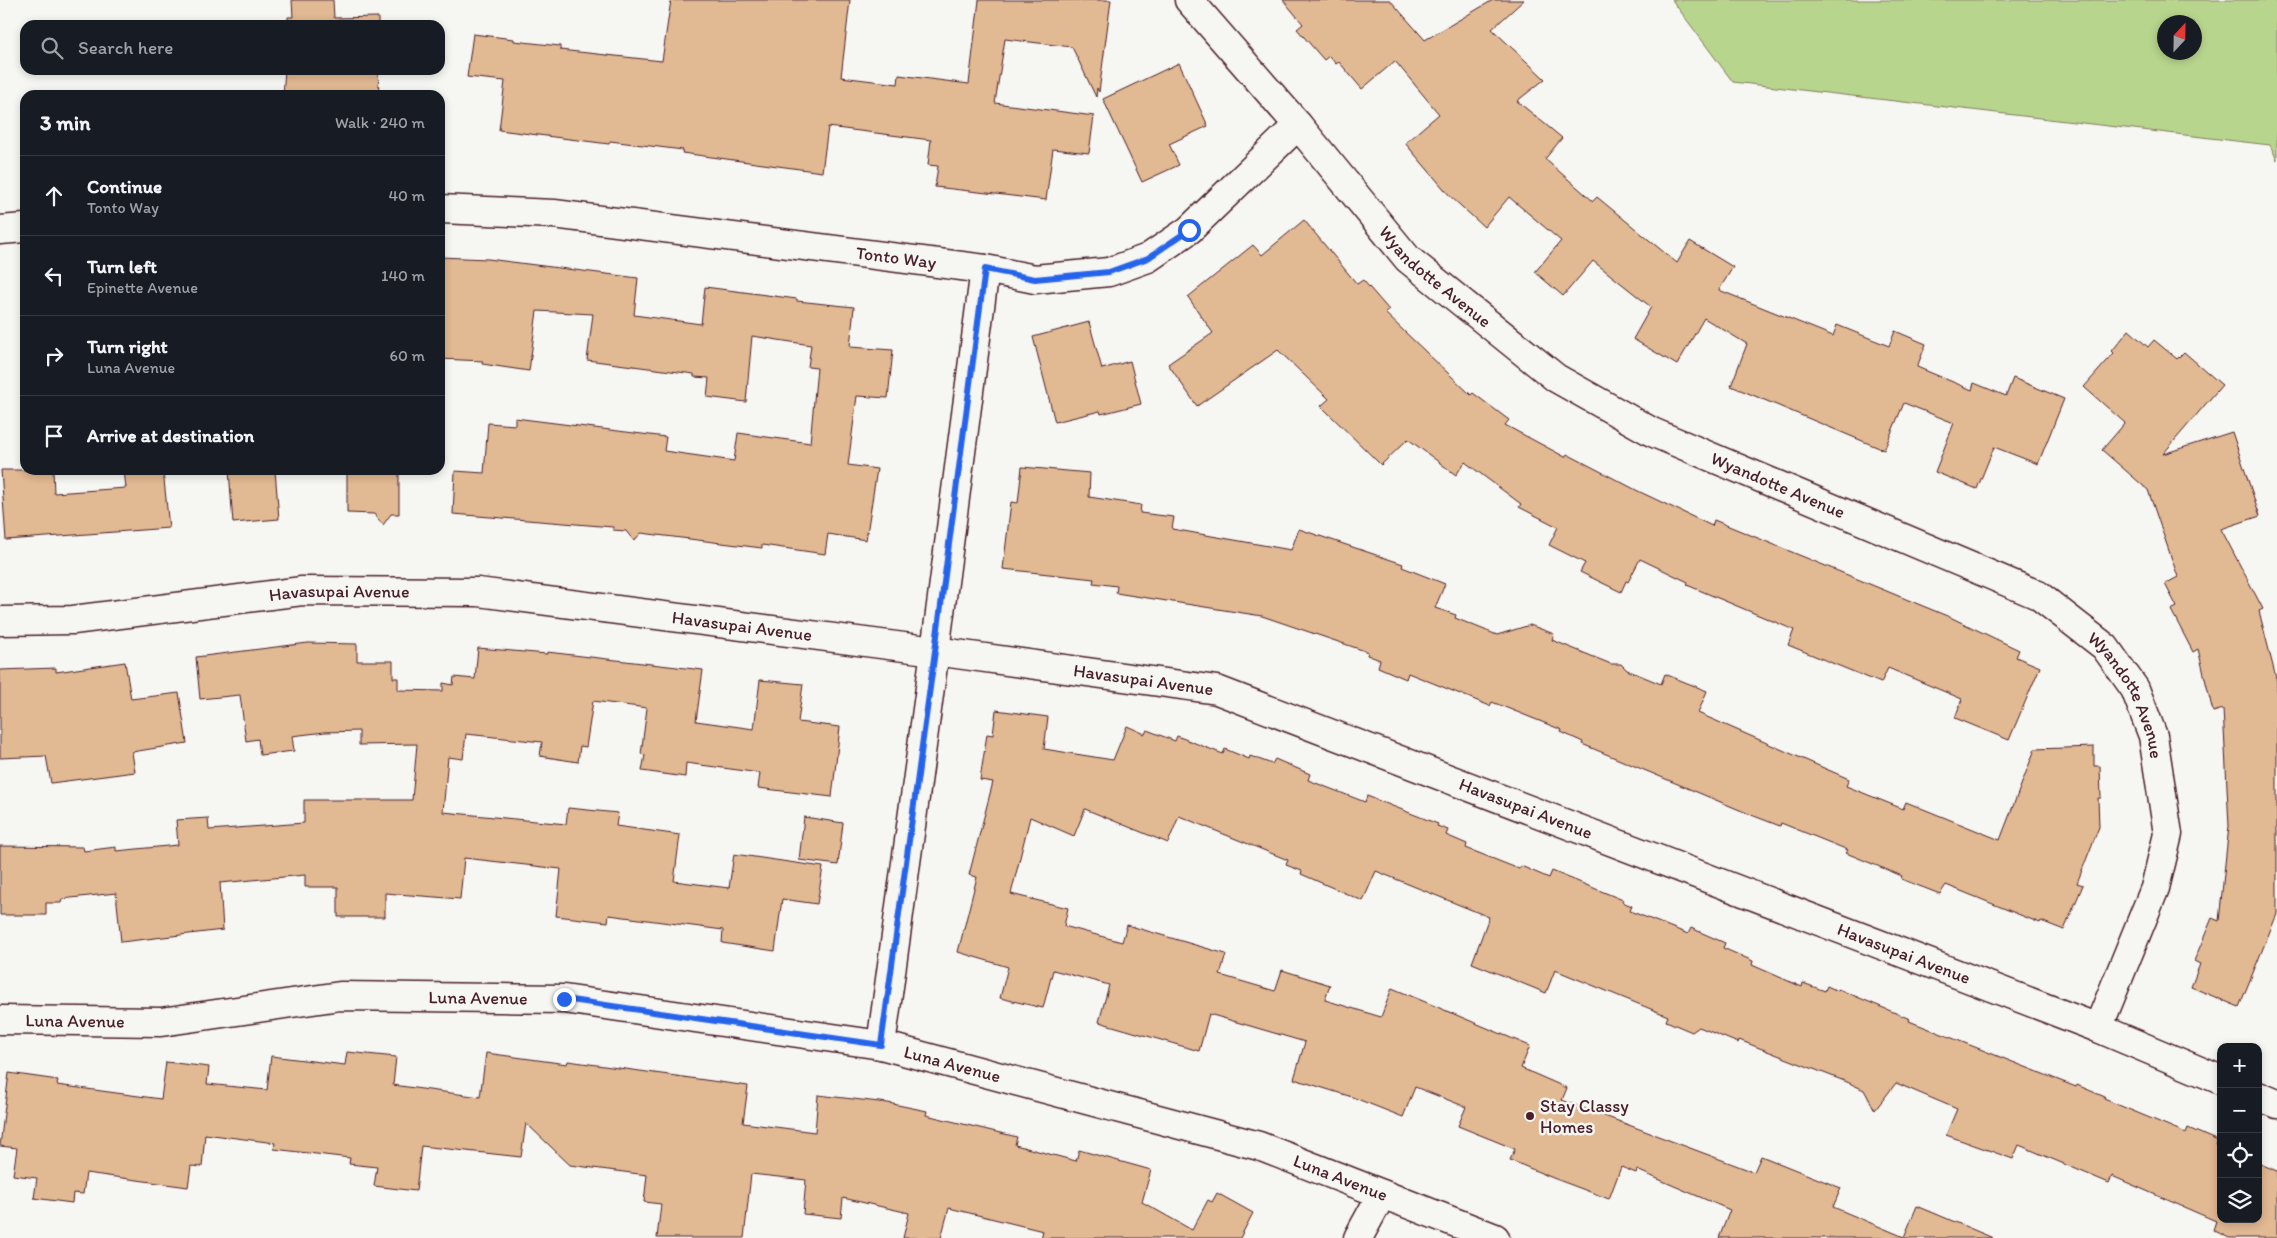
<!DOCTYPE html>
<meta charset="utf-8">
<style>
:root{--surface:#171b24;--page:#242831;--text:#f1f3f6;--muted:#9ea1a6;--line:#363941}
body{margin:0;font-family:Itim,sans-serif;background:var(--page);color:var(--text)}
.controls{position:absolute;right:15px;bottom:15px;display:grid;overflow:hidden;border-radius:10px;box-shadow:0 2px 8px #0003}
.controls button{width:45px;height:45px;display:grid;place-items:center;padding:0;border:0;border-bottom:1px solid var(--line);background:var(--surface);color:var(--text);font:25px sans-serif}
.compass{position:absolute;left:2157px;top:15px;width:45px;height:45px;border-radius:50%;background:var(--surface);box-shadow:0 2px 8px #0003;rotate:22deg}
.stop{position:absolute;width:15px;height:15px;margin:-11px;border:4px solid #2563eb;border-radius:50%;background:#fff}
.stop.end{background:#2563eb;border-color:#fff;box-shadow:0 1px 5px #0008}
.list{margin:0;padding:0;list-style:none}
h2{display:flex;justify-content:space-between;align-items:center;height:65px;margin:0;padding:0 20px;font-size:21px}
h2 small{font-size:16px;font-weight:400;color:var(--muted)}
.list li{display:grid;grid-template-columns:32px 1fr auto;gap:15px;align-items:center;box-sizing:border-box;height:80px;padding:0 20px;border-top:1px solid var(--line)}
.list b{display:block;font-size:19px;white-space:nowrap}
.list p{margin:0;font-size:16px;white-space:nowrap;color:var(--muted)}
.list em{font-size:16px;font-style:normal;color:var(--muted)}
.icon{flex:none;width:28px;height:28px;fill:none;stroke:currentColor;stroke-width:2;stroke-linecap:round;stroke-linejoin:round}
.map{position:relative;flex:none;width:2277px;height:1238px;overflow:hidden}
.search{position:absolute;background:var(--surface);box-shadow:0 2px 8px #0003;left:20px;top:20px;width:425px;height:55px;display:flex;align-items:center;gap:12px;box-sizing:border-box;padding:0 18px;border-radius:15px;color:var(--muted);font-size:19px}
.panel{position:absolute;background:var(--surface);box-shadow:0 2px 8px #0003;left:20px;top:90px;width:425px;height:385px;border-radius:15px}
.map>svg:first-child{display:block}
.green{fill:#b8d58d;stroke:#817a5c;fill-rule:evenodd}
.building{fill:#e1b992;stroke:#4a1f2b}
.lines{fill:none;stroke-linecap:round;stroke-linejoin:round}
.minor-casing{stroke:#4a1f2b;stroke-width:31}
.tertiary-casing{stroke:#4a1f2b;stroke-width:31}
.minor{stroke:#f6f6f2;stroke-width:28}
.tertiary{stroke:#f6f6f2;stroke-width:28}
.route{stroke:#2563eb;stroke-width:6}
.poi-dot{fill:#4a1f2b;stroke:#f6f6f2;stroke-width:2}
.labels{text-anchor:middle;stroke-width:5;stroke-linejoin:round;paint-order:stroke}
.street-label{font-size:18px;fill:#4a1f2b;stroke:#f6f6f2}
.poi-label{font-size:18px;fill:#4a1f2b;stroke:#f6f6f2;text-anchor:start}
</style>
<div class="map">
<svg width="2277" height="1238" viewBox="0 0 2277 1238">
<rect width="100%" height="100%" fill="#f6f6f2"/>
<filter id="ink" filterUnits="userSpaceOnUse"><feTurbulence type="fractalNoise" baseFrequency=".02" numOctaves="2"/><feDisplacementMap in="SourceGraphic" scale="10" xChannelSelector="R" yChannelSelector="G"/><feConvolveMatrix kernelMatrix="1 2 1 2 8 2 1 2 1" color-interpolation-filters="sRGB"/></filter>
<g filter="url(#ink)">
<path class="green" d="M1672 0H2277V160L2270 145 1733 82ZM2164 22H2194V52H2164Z"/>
<g class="building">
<polygon points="292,0 333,0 334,18 378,17 378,25 288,25 288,17 293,17"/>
<polygon points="671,0 850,0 841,77 898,84 899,75 969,84 979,0 1111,0 1099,92 1097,88 1096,97 1072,47 1005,39 995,103 1094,116 1089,153 1053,149 1046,200 987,193 935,187 938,166 928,165 931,140 828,127 822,172 682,153 683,150 610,141 609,144 499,130 505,81 467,77 473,34 514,39 514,41 560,46 560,50 662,61"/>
<polygon points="1283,0 1390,0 1425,40 1493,0 1524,0 1492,29 1545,79 1517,101 1562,138 1545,159 1593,201 1597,197 1677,263 1690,241 1733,267 1719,290 1833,336 1837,325 1889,346 1895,331 1926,344 1917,367 1972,390 1974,383 2006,396 2013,378 2064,399 2038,464 1994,447 1977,489 1935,472 1954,423 1904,403 1884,450 1731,386 1747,344 1704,318 1677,365 1633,339 1651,307 1593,261 1563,296 1535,272 1561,241 1509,197 1484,227 1450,196 1405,143 1439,114 1395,61 1362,89 1339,62 1336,64 1329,56 1324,60 1297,29 1303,24"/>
<polygon points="1179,63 1208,126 1169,144 1179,165 1142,182 1103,99"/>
<polygon points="285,70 378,70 379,95 283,95"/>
<polygon points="1304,220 1357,284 1363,280 1389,310 1385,313 1471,395 1473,393 1509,420 1505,425 1565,457 1567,454 1638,491 1712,526 1714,520 1952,618 2019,650 2016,657 2040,667 2009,740 1955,718 1962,699 1888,668 1881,683 1788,645 1794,630 1687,585 1688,582 1640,559 1628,582 1626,581 1621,592 1580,572 1585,563 1549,545 1558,527 1519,507 1521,504 1465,462 1456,475 1408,439 1381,465 1321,406 1329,399 1278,350 1197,406 1168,364 1213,333 1188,297 1253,245 1262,255"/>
<polygon points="440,257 488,259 638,278 634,315 701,324 705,287 797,299 797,301 854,307 850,347 893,350 888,398 857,396 848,465 877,469 866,540 828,534 825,554 762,545 762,548 641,533 634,541 626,531 613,530 613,527 453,514 455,471 484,473 488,423 515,425 515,418 666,437 664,451 734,461 738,433 810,443 817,368 808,367 811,345 752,336 746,402 707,397 709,378 694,377 694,374 587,360 593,314 537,311 529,371 482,364 483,361 440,359"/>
<polygon points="1089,322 1102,369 1130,361 1141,404 1101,414 1100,411 1055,422 1033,337"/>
<polygon points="2129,330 2148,347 2154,340 2177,359 2184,352 2222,385 2163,454 2232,432 2260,516 2221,529 2263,609 2259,611 2277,682 2277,914 2239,1007 2191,987 2200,964 2194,961 2212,918 2219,921 2229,826 2223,709 2213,712 2198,649 2193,652 2171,610 2177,607 2165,584 2178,577 2148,490 2102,450 2125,423 2084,387 2114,353 2112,351"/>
<polygon points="1022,467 1090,473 1089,497 1141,505 1140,513 1174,517 1172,529 1291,550 1299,529 1403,564 1402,567 1445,584 1435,608 1456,615 1455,618 1497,635 1530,625 1554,634 1552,640 1611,664 1621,664 1627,670 1661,684 1665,674 1707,691 1698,713 1849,779 1846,786 1903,809 1906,802 2000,840 2035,749 2094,747 2094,766 2100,766 2101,798 2098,798 2099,827 2077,883 2083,885 2064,930 2041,921 2040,923 1946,885 1940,894 1901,879 1902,876 1846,853 1848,850 1781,823 1780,826 1754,816 1582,744 1583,742 1561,732 1562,730 1492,702 1490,706 1408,673 1406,679 1378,667 1380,660 1367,655 1368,652 1262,616 1116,593 1117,586 1093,583 1094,579 1003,569 1011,502 1018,503"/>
<polygon points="1,470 53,470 54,493 126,488 124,470 163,470 169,528 6,540"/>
<polygon points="229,470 275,470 279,519 233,523"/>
<polygon points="347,470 399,470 399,514 391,514 383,525 374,514 347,513"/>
<polygon points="308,643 357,644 357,661 393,661 393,678 398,678 398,690 443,691 443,683 453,685 454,677 475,679 478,648 547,654 547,652 703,670 696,721 754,729 760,680 803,684 798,722 840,727 832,797 758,788 760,773 686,763 685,777 642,771 645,755 641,754 647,708 593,701 586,747 580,746 578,762 540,756 542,742 466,734 463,759 448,757 443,812 566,824 568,808 618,813 616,826 680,835 674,881 729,888 734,854 823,867 817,904 782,899 775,951 722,943 723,930 609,915 608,922 556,916 561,869 464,858 460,899 385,893 385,917 338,917 338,887 305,887 305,875 220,883 223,930 121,942 116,893 62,899 61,903 46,903 46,915 0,915 0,846 83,847 84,851 116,847 116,851 178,845 176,820 208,818 209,830 304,823 304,800 412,800 417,744 359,745 359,731 325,732 292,736 294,751 260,755 258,739 246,741 240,695 200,699 196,657"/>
<polygon points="125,662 131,699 179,693 187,743 132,752 135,772 51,783 46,756 0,758 0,670 56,668 56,672"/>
<polygon points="996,710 1048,717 1044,749 1113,760 1127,726 1145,734 1147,730 1175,741 1177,736 1223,754 1225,749 1249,759 1250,756 1272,764 1275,759 1310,774 1308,780 1365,802 1367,796 1438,824 1437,826 1448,830 1446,835 1467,844 1466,848 1519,869 1521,866 1549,878 1552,871 1623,900 1622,902 1632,906 1630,911 1688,934 1691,928 1725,943 1723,948 1753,961 1752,965 1802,987 1803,983 1825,991 1827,986 1838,991 1838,989 1910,1019 1909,1021 2076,1087 2077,1085 2105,1097 2104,1099 2186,1133 2188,1128 2218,1141 2216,1145 2221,1147 2221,1219 2258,1219 2258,1163 2277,1171 2277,1238 2229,1238 2213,1230 2216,1221 2112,1176 2109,1183 2019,1145 2013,1159 1946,1135 1957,1109 1896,1083 1875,1110 1864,1090 1847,1082 1739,1040 1738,1043 1699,1027 1692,1032 1666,1021 1668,1016 1555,970 1546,993 1472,963 1489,917 1376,871 1363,901 1301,874 1302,871 1286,865 1288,860 1179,816 1168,843 1085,809 1074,836 1030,817 1011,894 1068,908 1064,926 1122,942 1127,925 1226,954 1220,975 1275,991 1282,970 1330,985 1325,1000 1381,1017 1392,988 1530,1046 1521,1068 1567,1088 1562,1100 1754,1172 1761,1156 1841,1188 1833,1207 1904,1237 1917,1206 1993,1238 1719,1238 1730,1210 1637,1170 1636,1173 1621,1167 1609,1199 1553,1178 1510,1160 1515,1149 1458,1126 1466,1107 1415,1087 1403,1117 1352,1097 1294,1079 1305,1042 1209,1014 1199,1051 1099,1022 1109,985 1053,970 1043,1008 1000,998 1008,967 958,952 977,877 969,875 993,782 980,780 987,734 993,735"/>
<polygon points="804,817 843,823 838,865 799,860"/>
<polygon points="347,1052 396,1057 393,1085 480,1097 486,1053 567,1064 568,1061 748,1086 743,1123 815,1132 818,1095 888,1103 927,1111 926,1115 1017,1137 1015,1145 1076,1161 1079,1150 1151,1170 1142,1202 1192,1230 1208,1200 1212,1202 1217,1193 1253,1213 1240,1238 1041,1238 1043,1231 949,1208 941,1238 903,1238 909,1213 843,1198 841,1218 803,1214 806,1180 751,1174 744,1238 657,1238 661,1204 644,1202 647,1175 570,1165 526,1123 521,1157 421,1146 416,1191 374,1186 377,1167 349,1164 350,1158 274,1149 275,1143 205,1134 202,1167 191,1166 188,1187 86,1173 83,1194 73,1193 72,1203 34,1198 37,1178 13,1175 17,1148 0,1146 9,1073 58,1080 57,1085 161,1099 166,1062 209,1067 207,1084 267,1090 271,1056 345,1065"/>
</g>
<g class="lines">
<defs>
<g id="minor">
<path id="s1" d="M1189 0 1298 125 1408 259 1556 378 1652 432 2038 595 2105 647 2135 689 2153 736 2168 834 2155 888 2098 1028"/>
<path id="s2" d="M440 209 554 214 985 269 1035 279 1109 272 1148 258 1189 230 1298 125"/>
<polyline points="0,230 25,228"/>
<path id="s3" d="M0 621 73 620 302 591 478 592 935 651 1217 690 2098 1028 2221 1080"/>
<polyline points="881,1045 935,651 985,269"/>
<polyline points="2258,1096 2277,1104"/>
<polyline points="1358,1238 1382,1194"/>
</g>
<g id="tertiary">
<path id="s4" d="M0 1020 161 1022 340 996 564 999 881 1045 1259 1146 1495 1238"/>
</g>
</defs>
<use href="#minor" class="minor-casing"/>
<use href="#tertiary" class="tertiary-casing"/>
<use href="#minor" class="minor"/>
<use href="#tertiary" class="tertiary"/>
</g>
</g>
<g class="lines" filter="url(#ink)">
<polyline class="route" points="564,999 881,1045 935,651 985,269 1035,279 1109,272 1148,258 1189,230"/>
</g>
<circle class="poi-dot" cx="1530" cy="1116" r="5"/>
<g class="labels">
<g class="street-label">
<text dy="6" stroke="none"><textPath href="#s2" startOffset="459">Tonto Way</textPath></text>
<text dy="6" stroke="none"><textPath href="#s1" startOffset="371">Wyandotte Avenue</textPath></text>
<text dy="6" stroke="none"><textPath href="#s1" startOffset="776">Wyandotte Avenue</textPath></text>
<text dy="6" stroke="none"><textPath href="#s3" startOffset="341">Havasupai Avenue</textPath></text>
<text dy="6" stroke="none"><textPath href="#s3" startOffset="746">Havasupai Avenue</textPath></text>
<text dy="6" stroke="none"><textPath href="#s3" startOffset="1151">Havasupai Avenue</textPath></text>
<text dy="6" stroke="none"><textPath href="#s1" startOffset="1196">Wyandotte Avenue</textPath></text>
<text dy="6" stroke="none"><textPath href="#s3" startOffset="1556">Havasupai Avenue</textPath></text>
<text dy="6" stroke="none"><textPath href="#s3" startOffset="1961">Havasupai Avenue</textPath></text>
<text dy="6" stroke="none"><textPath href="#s4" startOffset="480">Luna Avenue</textPath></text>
<text dy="6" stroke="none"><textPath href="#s4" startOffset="75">Luna Avenue</textPath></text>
<text dy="6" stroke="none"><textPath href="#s4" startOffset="960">Luna Avenue</textPath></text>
<text dy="6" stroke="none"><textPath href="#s4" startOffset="1365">Luna Avenue</textPath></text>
</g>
<g class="poi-label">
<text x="1540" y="1112">Stay Classy<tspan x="1540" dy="21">Homes</tspan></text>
</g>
</g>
</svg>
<div class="controls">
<button>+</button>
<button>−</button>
<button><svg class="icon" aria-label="locate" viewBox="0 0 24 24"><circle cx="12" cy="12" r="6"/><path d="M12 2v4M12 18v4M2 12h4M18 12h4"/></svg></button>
<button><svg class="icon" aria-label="layers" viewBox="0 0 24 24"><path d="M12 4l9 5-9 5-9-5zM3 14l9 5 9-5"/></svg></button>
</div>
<svg class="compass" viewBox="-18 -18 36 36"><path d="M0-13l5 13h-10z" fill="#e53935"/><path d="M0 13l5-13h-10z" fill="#9ea1a6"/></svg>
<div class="stop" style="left:1189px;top:230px"></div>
<div class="stop end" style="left:564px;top:999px"></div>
<div class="search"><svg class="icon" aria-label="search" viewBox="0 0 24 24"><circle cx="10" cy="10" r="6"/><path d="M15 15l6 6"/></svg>Search here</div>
<section class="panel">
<h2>3 min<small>Walk · 240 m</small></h2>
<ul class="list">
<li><svg class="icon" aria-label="ahead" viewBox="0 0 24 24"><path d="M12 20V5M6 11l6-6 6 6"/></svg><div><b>Continue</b><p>Tonto Way</p></div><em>40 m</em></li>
<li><svg class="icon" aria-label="left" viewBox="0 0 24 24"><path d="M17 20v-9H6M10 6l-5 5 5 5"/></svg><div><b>Turn left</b><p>Epinette Avenue</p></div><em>140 m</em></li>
<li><svg class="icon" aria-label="right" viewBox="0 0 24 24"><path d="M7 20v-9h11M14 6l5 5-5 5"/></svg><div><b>Turn right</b><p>Luna Avenue</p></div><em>60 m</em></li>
<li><svg class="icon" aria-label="arrive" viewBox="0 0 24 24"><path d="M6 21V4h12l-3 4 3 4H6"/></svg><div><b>Arrive at destination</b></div></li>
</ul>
</section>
</div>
